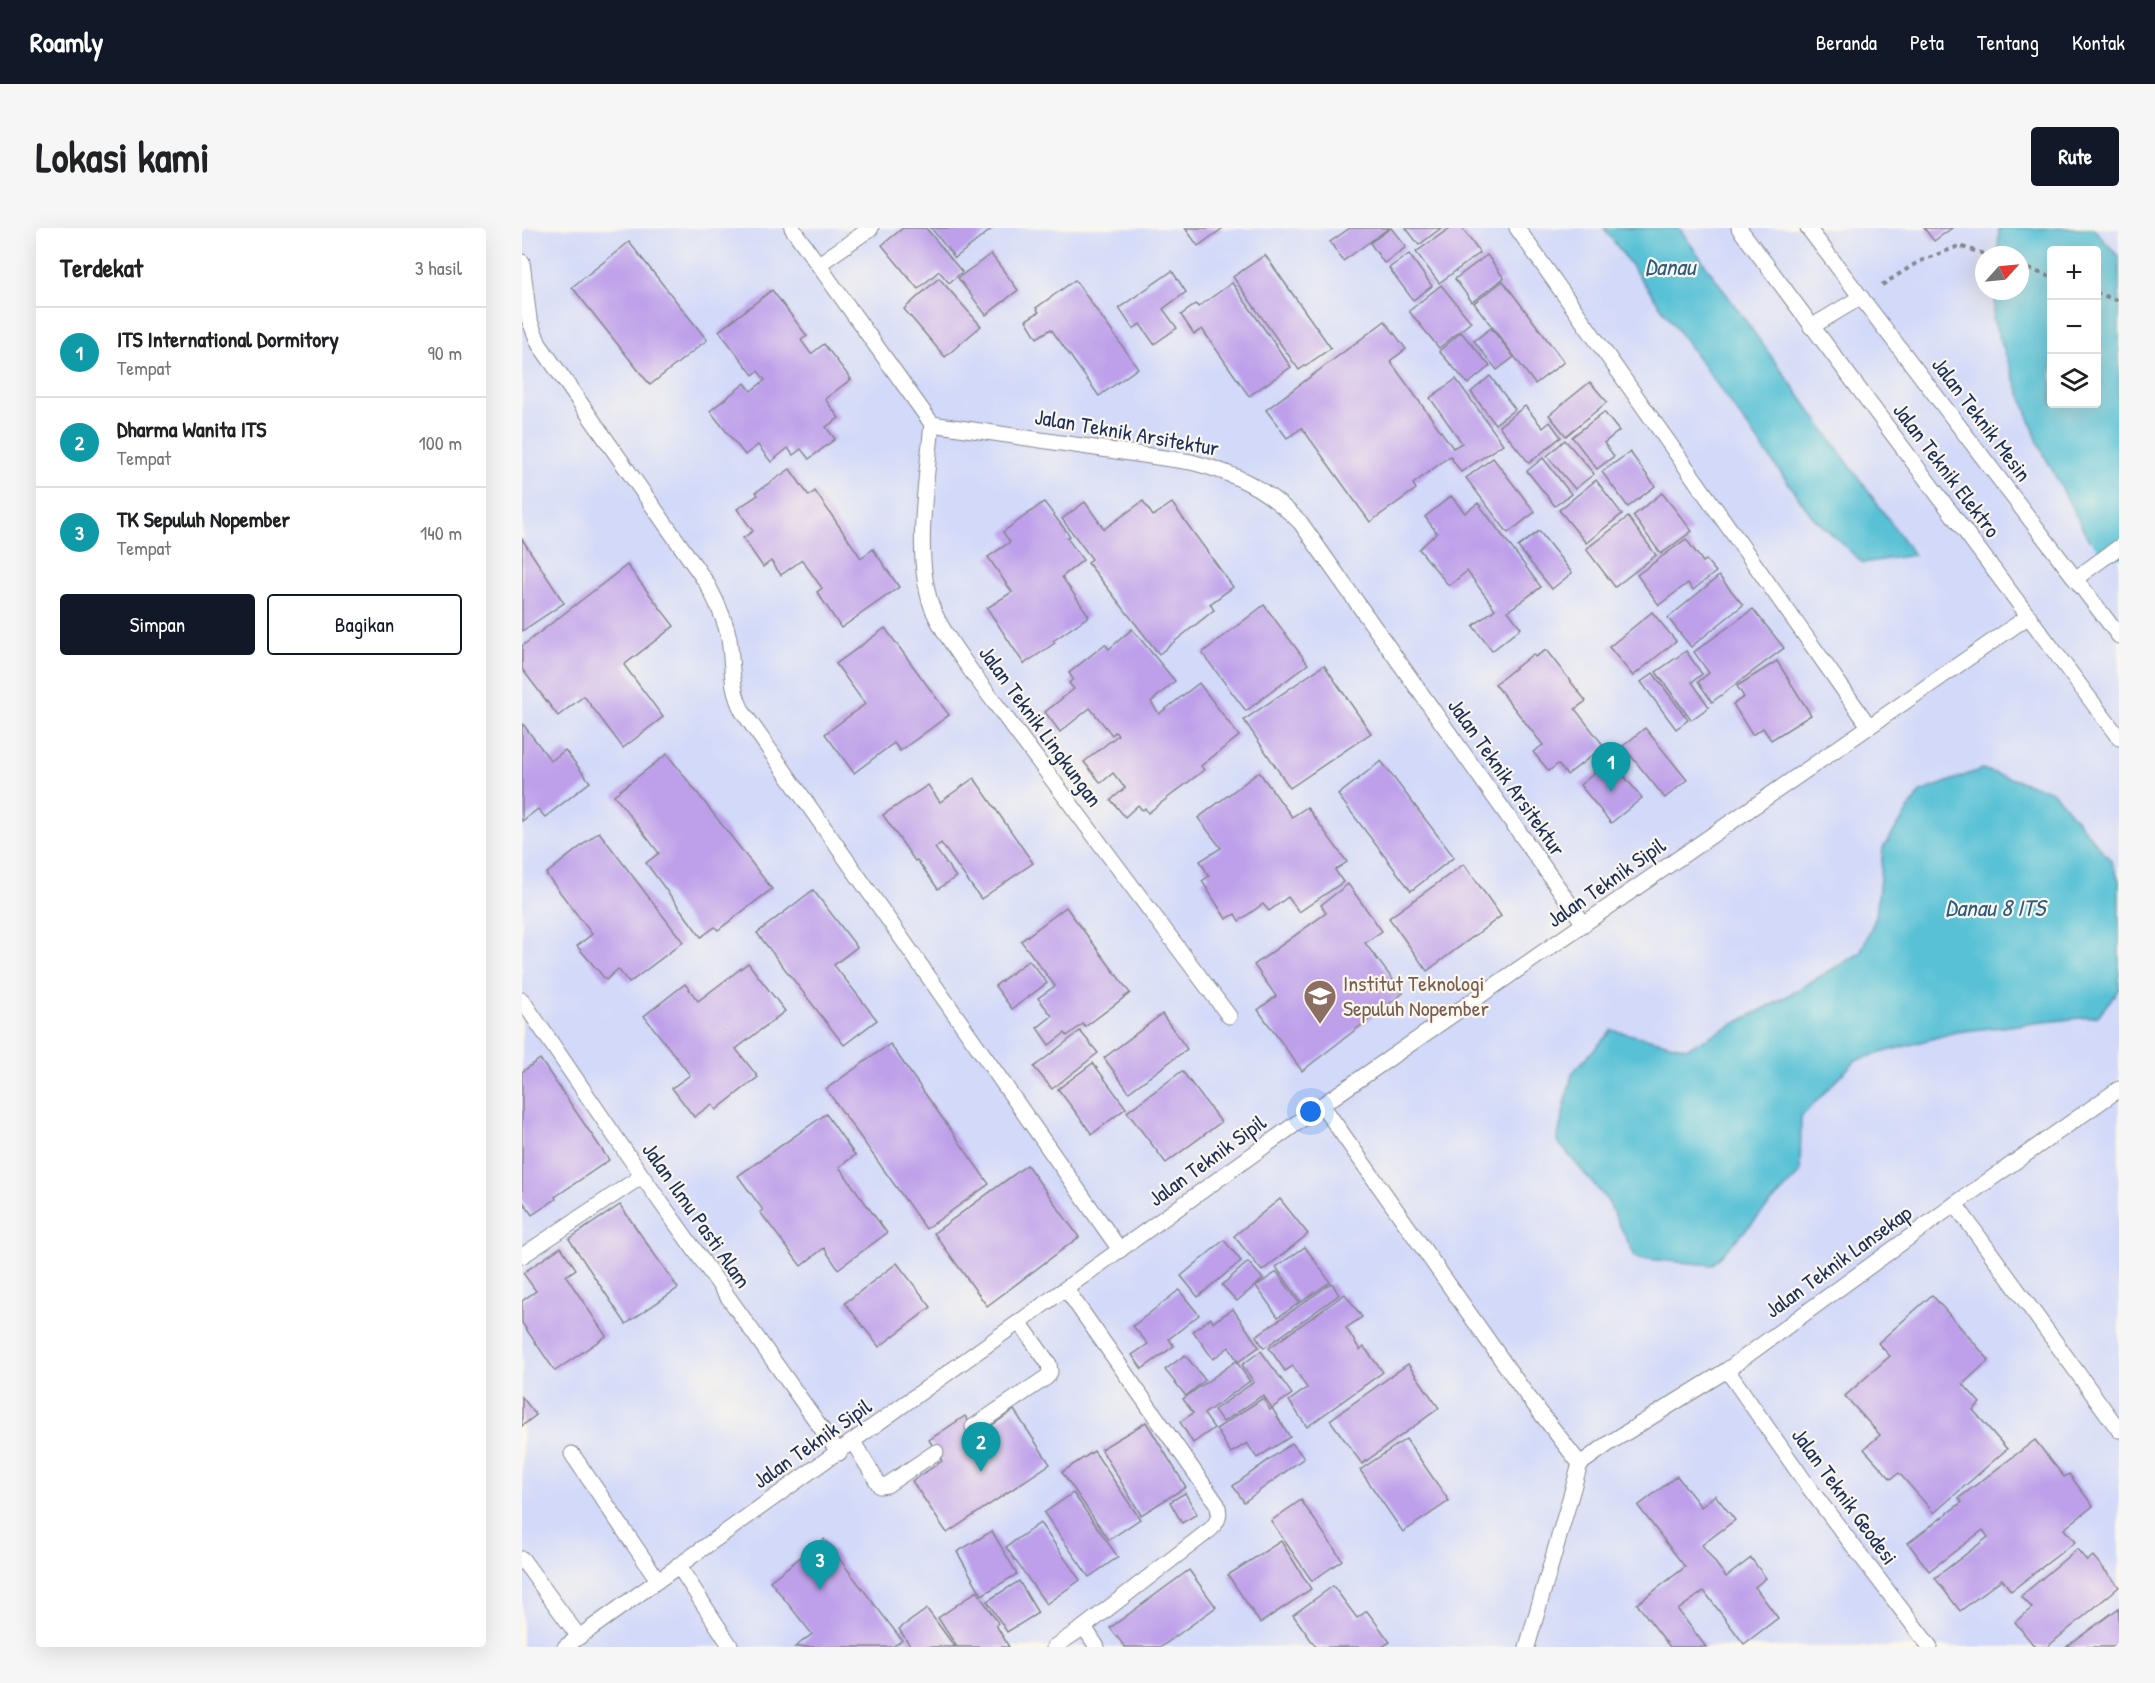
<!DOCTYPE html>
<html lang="id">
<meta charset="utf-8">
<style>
:root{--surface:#fff;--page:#f6f6f6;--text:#202124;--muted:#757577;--line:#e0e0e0;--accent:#111827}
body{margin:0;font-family:"Patrick Hand",sans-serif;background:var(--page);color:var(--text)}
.controls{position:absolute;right:18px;top:18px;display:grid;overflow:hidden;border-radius:6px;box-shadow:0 6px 24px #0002}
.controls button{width:54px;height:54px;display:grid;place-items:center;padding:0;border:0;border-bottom:2px solid var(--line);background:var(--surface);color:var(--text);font:30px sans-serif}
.compass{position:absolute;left:1453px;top:18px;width:54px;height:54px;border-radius:50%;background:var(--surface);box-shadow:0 6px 24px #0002;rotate:63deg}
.you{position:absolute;left:789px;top:884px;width:21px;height:21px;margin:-15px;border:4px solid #fff;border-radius:50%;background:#1a73e8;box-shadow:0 0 0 9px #1a73e833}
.badge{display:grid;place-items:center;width:39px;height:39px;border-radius:50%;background:var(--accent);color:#fff;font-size:20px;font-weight:700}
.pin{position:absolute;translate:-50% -50px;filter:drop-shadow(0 2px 3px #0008)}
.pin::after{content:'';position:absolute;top:32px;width:21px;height:18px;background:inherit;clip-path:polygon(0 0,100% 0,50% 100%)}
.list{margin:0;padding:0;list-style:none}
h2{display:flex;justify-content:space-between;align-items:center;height:78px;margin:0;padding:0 24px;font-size:26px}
h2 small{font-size:20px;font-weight:400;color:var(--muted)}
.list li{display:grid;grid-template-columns:39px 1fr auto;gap:18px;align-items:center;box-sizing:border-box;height:90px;padding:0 24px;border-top:2px solid var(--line)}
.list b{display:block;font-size:22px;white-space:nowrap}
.list p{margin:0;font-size:20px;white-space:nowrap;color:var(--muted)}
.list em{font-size:20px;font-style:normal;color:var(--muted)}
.actions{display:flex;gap:12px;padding:18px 24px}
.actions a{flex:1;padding:14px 0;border:2px solid var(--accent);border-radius:6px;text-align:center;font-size:21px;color:var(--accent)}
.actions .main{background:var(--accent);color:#fff}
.icon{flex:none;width:33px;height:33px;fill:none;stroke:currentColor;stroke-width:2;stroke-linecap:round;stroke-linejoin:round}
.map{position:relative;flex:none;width:1597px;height:1419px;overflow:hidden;border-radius:6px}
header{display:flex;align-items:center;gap:36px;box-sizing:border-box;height:84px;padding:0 30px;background:var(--accent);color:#fff}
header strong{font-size:28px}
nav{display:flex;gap:33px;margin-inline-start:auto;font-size:21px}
.intro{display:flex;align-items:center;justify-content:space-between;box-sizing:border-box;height:144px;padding:0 36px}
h1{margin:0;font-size:42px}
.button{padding:15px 27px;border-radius:6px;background:var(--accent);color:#fff;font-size:21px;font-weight:700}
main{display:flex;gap:36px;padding:0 36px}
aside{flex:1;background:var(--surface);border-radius:6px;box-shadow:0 6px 24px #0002}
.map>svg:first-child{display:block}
.built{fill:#d2d9f9;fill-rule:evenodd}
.water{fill:#59c1d6;stroke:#3a789a;stroke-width:1.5;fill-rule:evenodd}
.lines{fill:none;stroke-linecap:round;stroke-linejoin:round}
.river{stroke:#59c1d6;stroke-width:60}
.building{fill:#bea0ea}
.lane-casing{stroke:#84878e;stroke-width:17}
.path{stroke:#84878e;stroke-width:4;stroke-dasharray:4.5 4.5;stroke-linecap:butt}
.lane{stroke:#fff;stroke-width:15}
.labels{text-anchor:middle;stroke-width:4.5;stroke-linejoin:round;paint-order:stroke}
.street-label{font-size:22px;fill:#1b2f5e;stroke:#fbf7ec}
.education-label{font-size:22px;fill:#785e54;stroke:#fbf7ec;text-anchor:start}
.water-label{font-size:24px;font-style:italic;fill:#2e5b82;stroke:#fbf7ec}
</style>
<header>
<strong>Roamly</strong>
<nav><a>Beranda</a><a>Peta</a><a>Tentang</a><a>Kontak</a></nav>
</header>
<div class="intro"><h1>Lokasi kami</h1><a class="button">Rute</a></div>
<main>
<aside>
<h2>Terdekat<small>3 hasil</small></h2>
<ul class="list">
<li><span class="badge" style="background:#0f9aa8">1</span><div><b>ITS International Dormitory</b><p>Tempat</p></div><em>90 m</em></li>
<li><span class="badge" style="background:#0f9aa8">2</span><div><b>Dharma Wanita ITS</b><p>Tempat</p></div><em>100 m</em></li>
<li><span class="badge" style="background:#0f9aa8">3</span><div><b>TK Sepuluh Nopember</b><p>Tempat</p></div><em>140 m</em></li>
</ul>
<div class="actions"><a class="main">Simpan</a><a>Bagikan</a></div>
</aside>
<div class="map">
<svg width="1597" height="1419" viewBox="0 0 1597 1419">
<rect width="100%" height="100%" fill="#fbf7ec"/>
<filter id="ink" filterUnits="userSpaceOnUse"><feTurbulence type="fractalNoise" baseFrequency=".0167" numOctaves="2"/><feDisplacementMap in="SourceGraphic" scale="12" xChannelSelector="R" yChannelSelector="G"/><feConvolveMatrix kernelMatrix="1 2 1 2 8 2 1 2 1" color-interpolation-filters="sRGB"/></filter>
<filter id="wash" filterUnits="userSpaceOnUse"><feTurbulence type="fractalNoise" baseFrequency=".008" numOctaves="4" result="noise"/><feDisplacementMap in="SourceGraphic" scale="24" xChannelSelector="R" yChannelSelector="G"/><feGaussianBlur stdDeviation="1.35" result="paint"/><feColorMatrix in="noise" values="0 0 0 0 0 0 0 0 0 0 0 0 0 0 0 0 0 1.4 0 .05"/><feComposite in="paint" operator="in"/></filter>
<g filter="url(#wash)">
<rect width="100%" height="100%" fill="#ecdfbe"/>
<path class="built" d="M0 0H1597V1419H0ZM1530 22H1574V176H1530ZM1462 27H1498V63H1462Z"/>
<g class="water">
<polygon points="1082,0 1157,0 1392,327 1341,335 1290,288"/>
<path d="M1477 0H1571L1597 29V282L1591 292 1567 312 1517 217 1471 92 1474 63H1498V27H1476ZM1530 22H1574V176H1530Z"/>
<polygon points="1460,541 1531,564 1589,633 1597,652 1597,761 1576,788 1434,804 1334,832 1279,889 1278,945 1190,1037 1114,1030 1085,972 1035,913 1050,845 1090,802 1165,820 1255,774 1338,725 1354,689 1361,620 1398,564"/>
</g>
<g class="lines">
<polyline class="river" points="1591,292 1597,300"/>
</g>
<g id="blocks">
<g class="building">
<polygon points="381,0 404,0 440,44 427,55 417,43 396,61 360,17"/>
<polygon points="409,0 471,0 433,30"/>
<polygon points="663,0 701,0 676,18"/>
<polygon points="828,0 867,0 821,33 808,14"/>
<polygon points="869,0 884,19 862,35 848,15"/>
<polygon points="884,0 919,0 897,17"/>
<polygon points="928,0 940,0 958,25 917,55 894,24"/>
<polygon points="1402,0 1430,0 1412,13"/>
<polygon points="107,14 185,112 128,157 50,59"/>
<polygon points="469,26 496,62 464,87 436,50"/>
<polygon points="887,26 910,58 891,72 867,40"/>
<polygon points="743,27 809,120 777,142 711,49"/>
<polygon points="965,27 982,50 950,74 933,51"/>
<polygon points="650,43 664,64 641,81 655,100 632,116 618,96 611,101 597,80"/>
<polygon points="417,50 459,98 423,129 382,81"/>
<polygon points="553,52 616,140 577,168 529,101 515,110 504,92 517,84 514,80"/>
<polygon points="981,53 1042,134 1013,156 952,75"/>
<polygon points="710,55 769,139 727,168 680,101 672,106 659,87 674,76 676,79"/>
<polygon points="919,57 949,94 917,120 887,83"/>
<polygon points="250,62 285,108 279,112 289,126 302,116 329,151 303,171 317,190 304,199 313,211 287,231 279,221 271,227 266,220 249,234 236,217 223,227 188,183 223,155 229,163 243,152 236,143 231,147 197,103"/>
<polygon points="863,93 884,121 868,133 931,220 940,215 908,170 934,151 981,216 939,244 928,228 891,256 894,261 848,294 780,200 765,210 744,182"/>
<polygon points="969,100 992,129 975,142 952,113"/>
<polygon points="939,104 968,138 946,156 917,123"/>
<polygon points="968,148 993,181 973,196 949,164"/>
<polygon points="1068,154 1085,174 1044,208 1027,187"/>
<polygon points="1003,178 1021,200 1028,194 1039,209 1007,235 977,198"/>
<polygon points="1082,184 1097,203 1082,215 1092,228 1075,241 1050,209"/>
<polygon points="1043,212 1072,246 1053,261 1025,228"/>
<polygon points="1108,224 1133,258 1106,279 1080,244"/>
<polygon points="971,230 1013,284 986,305 944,250"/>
<polygon points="1021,230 1049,266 1033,278 1005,243"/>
<polygon points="268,241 287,268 293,263 339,330 351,321 377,359 319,400 295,364 300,360 280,332 259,347 249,333 241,339 221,310 231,303 215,281 236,267 234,264"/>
<polygon points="1074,252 1100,286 1064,315 1037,282"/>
<polygon points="1140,265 1170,303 1139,326 1111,288"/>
<polygon points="929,268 943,285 956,275 1019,359 986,383 999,400 970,423 951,398 973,381 945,343 927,358 897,321 915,305 903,289"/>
<polygon points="621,273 631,288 650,275 711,359 688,376 692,382 637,426 566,335 570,331 540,291 563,274 582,301"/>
<polygon points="522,274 548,308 545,310 561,332 540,349 567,388 531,413 533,415 502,436 465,380 490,364 466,329 488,314 481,304"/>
<polygon points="1106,289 1134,327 1093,359 1064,321"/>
<polygon points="1017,303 1050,345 1030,361 996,319"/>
<polygon points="0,311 42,375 0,403"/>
<polygon points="1164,311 1181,334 1184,332 1194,344 1171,362 1166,355 1137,377 1115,347"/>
<polygon points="105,337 152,398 102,437 141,489 101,520 62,468 36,488 0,441 0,418"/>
<polygon points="1197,348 1221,377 1169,419 1146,390"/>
<polygon points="742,377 786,436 724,483 680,425"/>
<polygon points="1231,381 1262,420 1190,474 1176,454 1187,445 1172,424"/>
<polygon points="1130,384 1154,413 1111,448 1087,419"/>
<polygon points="363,400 427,487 378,523 372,515 332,545 303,506 343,476 314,436"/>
<polygon points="610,401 653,453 629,474 637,486 677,455 717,508 679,538 682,542 626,585 623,580 620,582 616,577 603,589 589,572 603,560 591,545 579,555 562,534 596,507 593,504 590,507 568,480 538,504 523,484 552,461 547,455 551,451 547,445 583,416 587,421"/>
<polygon points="1024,422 1064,473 1053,481 1082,518 1045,547 1036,536 1027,543 1011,524 1021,517 973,456 1011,426 1013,429"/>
<polygon points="1164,423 1180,446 1170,454 1187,479 1169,492 1134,444"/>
<polygon points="1255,433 1289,487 1249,512 1241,500 1230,507 1211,476 1222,469 1215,458"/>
<polygon points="802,437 849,505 768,560 722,492"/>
<polygon points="1131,445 1166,492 1154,501 1119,454"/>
<polygon points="0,495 29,533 43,522 68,554 23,589 16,581 0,593"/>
<polygon points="1123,500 1165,552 1143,570 1101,518"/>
<polygon points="145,526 250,661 196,702 193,699 179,709 124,635 137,625 92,567"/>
<polygon points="1089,532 1120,570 1089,595 1058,557"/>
<polygon points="859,533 932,629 889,663 816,567"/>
<polygon points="737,544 770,589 785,579 825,634 813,642 821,654 777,684 766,669 747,683 741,676 717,693 713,686 704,691 680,653 687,648 678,633 699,620 676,590"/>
<polygon points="452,550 511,635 459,671 419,615 413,620 434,649 416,661 395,632 393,633 361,587 406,557 418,574"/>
<polygon points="77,604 161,714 107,755 96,741 84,752 55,718 70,706 24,646"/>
<polygon points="942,636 979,688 905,743 867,690"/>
<polygon points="826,656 860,703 843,715 881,765 780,843 736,782 754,768 732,737 804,685 799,677"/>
<polygon points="291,662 335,719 312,737 355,792 322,817 235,705"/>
<polygon points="544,679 608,765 563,799 561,796 545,808 543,805 527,817 515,800 530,788 516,770 533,758 499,713"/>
<polygon points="507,732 525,755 490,781 473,758"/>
<polygon points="226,735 263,783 214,821 236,849 194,882 190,876 172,889 150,860 168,847 122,788 163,756 176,773"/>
<polygon points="640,786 665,821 607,864 582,830"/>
<polygon points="558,803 576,825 530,861 512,839"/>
<polygon points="368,816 467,956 404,1001 304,861"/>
<polygon points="18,831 87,932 33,969 34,971 10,987 0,972 0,844"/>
<polygon points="571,835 604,880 570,906 536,861"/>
<polygon points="660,843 699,894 644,935 605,884"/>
<polygon points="304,886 333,927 317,939 365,1005 316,1041 302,1020 279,1038 238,984 241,982 216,948"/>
<polygon points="505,937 557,1009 465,1078 412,1005"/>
<polygon points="758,971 786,1006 740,1043 712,1008"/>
<polygon points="98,977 156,1060 104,1096 47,1011"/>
<polygon points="702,1012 719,1033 676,1069 659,1048"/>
<polygon points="39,1019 54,1041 44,1048 84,1108 33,1143 0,1095 0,1073 14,1063 1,1045"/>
<polygon points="783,1019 808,1054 779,1074 754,1039"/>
<polygon points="726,1034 741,1051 715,1073 700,1057"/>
<polygon points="375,1035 409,1079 357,1119 323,1075"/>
<polygon points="755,1044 777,1075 756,1089 734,1058"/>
<polygon points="810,1055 817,1067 742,1120 734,1108"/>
<polygon points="657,1062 677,1087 647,1111 652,1118 620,1141 610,1127 626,1116 611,1098"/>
<polygon points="823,1066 840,1089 824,1100 838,1122 842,1119 861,1144 785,1199 767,1173 785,1160 771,1138 763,1143 747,1120"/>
<polygon points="1410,1067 1467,1132 1441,1156 1458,1175 1451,1182 1485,1221 1412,1285 1377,1245 1369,1251 1342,1221 1358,1207 1323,1168 1368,1128 1356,1115"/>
<polygon points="711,1081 737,1119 716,1134 707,1119 691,1131 671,1103 689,1090 691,1094"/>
<polygon points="739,1123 770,1166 750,1180 741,1167 701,1194 692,1182 732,1154 720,1137"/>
<polygon points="663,1127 683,1152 664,1168 643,1142"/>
<polygon points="714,1133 728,1153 682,1186 692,1200 671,1215 658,1194 671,1185 661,1171"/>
<polygon points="886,1136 917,1180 840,1236 808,1192"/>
<polygon points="0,1169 14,1187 0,1198"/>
<polygon points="741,1170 748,1182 750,1180 768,1209 735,1230 725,1215 709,1225 694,1201"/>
<polygon points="492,1182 528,1236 425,1305 390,1253 420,1233 407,1212 443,1188 456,1207"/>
<polygon points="624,1194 664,1259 619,1287 579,1221"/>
<polygon points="884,1211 927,1273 881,1304 838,1242"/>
<polygon points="1513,1212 1542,1249 1547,1246 1571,1278 1542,1301 1553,1314 1489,1363 1480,1351 1438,1383 1413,1350 1466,1309 1461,1302 1407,1343 1386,1315 1440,1274 1437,1270"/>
<polygon points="770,1215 782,1230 722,1274 711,1258"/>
<polygon points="572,1223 618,1291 587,1312 540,1244"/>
<polygon points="1155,1248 1179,1279 1193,1267 1213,1292 1180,1317 1204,1349 1229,1330 1244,1350 1233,1359 1256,1390 1222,1416 1182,1363 1156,1382 1184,1419 1148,1419 1115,1376 1163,1339 1116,1278"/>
<polygon points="551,1265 596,1329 567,1349 522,1285"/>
<polygon points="663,1265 675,1286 660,1295 648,1274"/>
<polygon points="779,1272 820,1332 790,1353 749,1293"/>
<polygon points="518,1295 558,1352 524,1376 484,1319"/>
<polygon points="470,1303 495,1346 460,1367 435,1324"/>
<polygon points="302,1311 380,1412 371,1419 273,1419 290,1406 248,1353"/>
<polygon points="759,1313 789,1361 738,1395 706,1347"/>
<polygon points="1555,1321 1565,1333 1571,1328 1597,1359 1525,1419 1513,1419 1493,1394 1510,1380 1499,1368"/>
<polygon points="667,1342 694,1379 639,1419 603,1419 588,1400"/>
<polygon points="497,1353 516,1385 485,1404 465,1373"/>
<polygon points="811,1358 835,1390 845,1383 868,1414 860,1419 794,1419 771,1387"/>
<polygon points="455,1363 476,1395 474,1397 487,1419 435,1419 416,1390"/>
<polygon points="1597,1380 1597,1419 1544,1419"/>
<polygon points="405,1381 433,1419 389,1419 377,1401"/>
</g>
</g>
</g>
<g filter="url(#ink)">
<use href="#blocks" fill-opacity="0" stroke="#84878e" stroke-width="1.5"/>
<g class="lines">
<defs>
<g id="lane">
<path d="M270 0 410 196 669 234C716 246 743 260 778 294L1062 696"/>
<polyline points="995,0 1347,498"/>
<polyline points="1217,0 1597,510"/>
<polyline points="1286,0 1597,408"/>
<path d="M0 34 7 91 17 116 184 354C194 372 203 390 207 411 211 436 208 461 221 484L598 1022"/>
<polyline points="297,36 349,0"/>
<polyline points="1289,99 1339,69"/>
<path d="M410 196C405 251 390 334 412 384 421 405 436 424 449 443L707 788"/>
<polyline points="1553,351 1597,319"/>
<polyline points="0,772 120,948 317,1225"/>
<polyline points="800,877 1001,1162 1058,1236 1089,1214 1205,1142 1433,976 1597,861"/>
<polyline points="1433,976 1597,1202"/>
<polyline points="0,1028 120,948"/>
<path d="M544 1061 695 1276C699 1287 696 1293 689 1301L562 1399 575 1419"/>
<polyline points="1205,1142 1288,1261 1408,1419"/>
<polyline points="451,1199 525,1149 528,1144 527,1136 497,1094"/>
<polyline points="331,1214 358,1258 365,1257 414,1224"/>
<polyline points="50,1226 136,1352"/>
<polyline points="0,1331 57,1409"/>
<polyline points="156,1337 209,1419"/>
<polyline points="43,1419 800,877 1507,388"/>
<polyline points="532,1419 562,1399"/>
<polyline points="1005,1419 1058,1236"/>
</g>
</defs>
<use href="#lane" class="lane-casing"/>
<g class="path">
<polyline points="1498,38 1530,49"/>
<polyline points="1360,57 1396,34 1437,18 1466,27"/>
<polyline points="1574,65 1597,73"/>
</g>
<use href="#lane" class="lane"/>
</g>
</g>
<defs>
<symbol id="university-pin" viewBox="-11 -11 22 30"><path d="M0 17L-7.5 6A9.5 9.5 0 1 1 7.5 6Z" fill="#8d6e63" stroke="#fbf7ec"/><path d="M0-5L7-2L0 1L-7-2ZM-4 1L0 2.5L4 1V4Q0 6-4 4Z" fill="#fff"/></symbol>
</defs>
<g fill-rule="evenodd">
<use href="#university-pin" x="779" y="749" width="38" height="52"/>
</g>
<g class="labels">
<g class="street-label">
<text transform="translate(1460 191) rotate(53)" y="8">Jalan Teknik Mesin</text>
<text transform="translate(605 204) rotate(10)" y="8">Jalan Teknik Arsitektur</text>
<text transform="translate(1425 242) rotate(53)" y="8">Jalan Teknik Elektro</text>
<text transform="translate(519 498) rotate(54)" y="8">Jalan Teknik Lingkungan</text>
<text transform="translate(985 549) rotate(55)" y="8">Jalan Teknik Arsitektur</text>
<text transform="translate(1084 654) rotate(-35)" y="8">Jalan Teknik Sipil</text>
<text transform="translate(685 932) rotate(-36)" y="8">Jalan Teknik Sipil</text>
<text transform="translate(175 987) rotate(55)" y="8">Jalan Ilmu Pasti Alam</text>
<text transform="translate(1316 1033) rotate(-36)" y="8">Jalan Teknik Lansekap</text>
<text transform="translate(290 1215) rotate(-35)" y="8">Jalan Teknik Sipil</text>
<text transform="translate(1323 1268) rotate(54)" y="8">Jalan Teknik Geodesi</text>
</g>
<g class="education-label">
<text x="821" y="763">Institut Teknologi<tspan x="821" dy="25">Sepuluh Nopember</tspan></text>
</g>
<g class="water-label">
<text x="1148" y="47">Danau</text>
<text x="1473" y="688">Danau 8 ITS</text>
</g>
</g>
</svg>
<div class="controls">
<button>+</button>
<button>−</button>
<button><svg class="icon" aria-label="layers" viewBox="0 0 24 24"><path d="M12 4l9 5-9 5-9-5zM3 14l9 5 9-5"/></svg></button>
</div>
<svg class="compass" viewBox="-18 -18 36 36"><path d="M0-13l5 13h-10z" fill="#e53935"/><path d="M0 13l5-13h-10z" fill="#757577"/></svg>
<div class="you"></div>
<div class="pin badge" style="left:1089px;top:564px;background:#0f9aa8">1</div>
<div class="pin badge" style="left:459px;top:1244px;background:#0f9aa8">2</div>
<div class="pin badge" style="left:298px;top:1362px;background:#0f9aa8">3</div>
</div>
</main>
